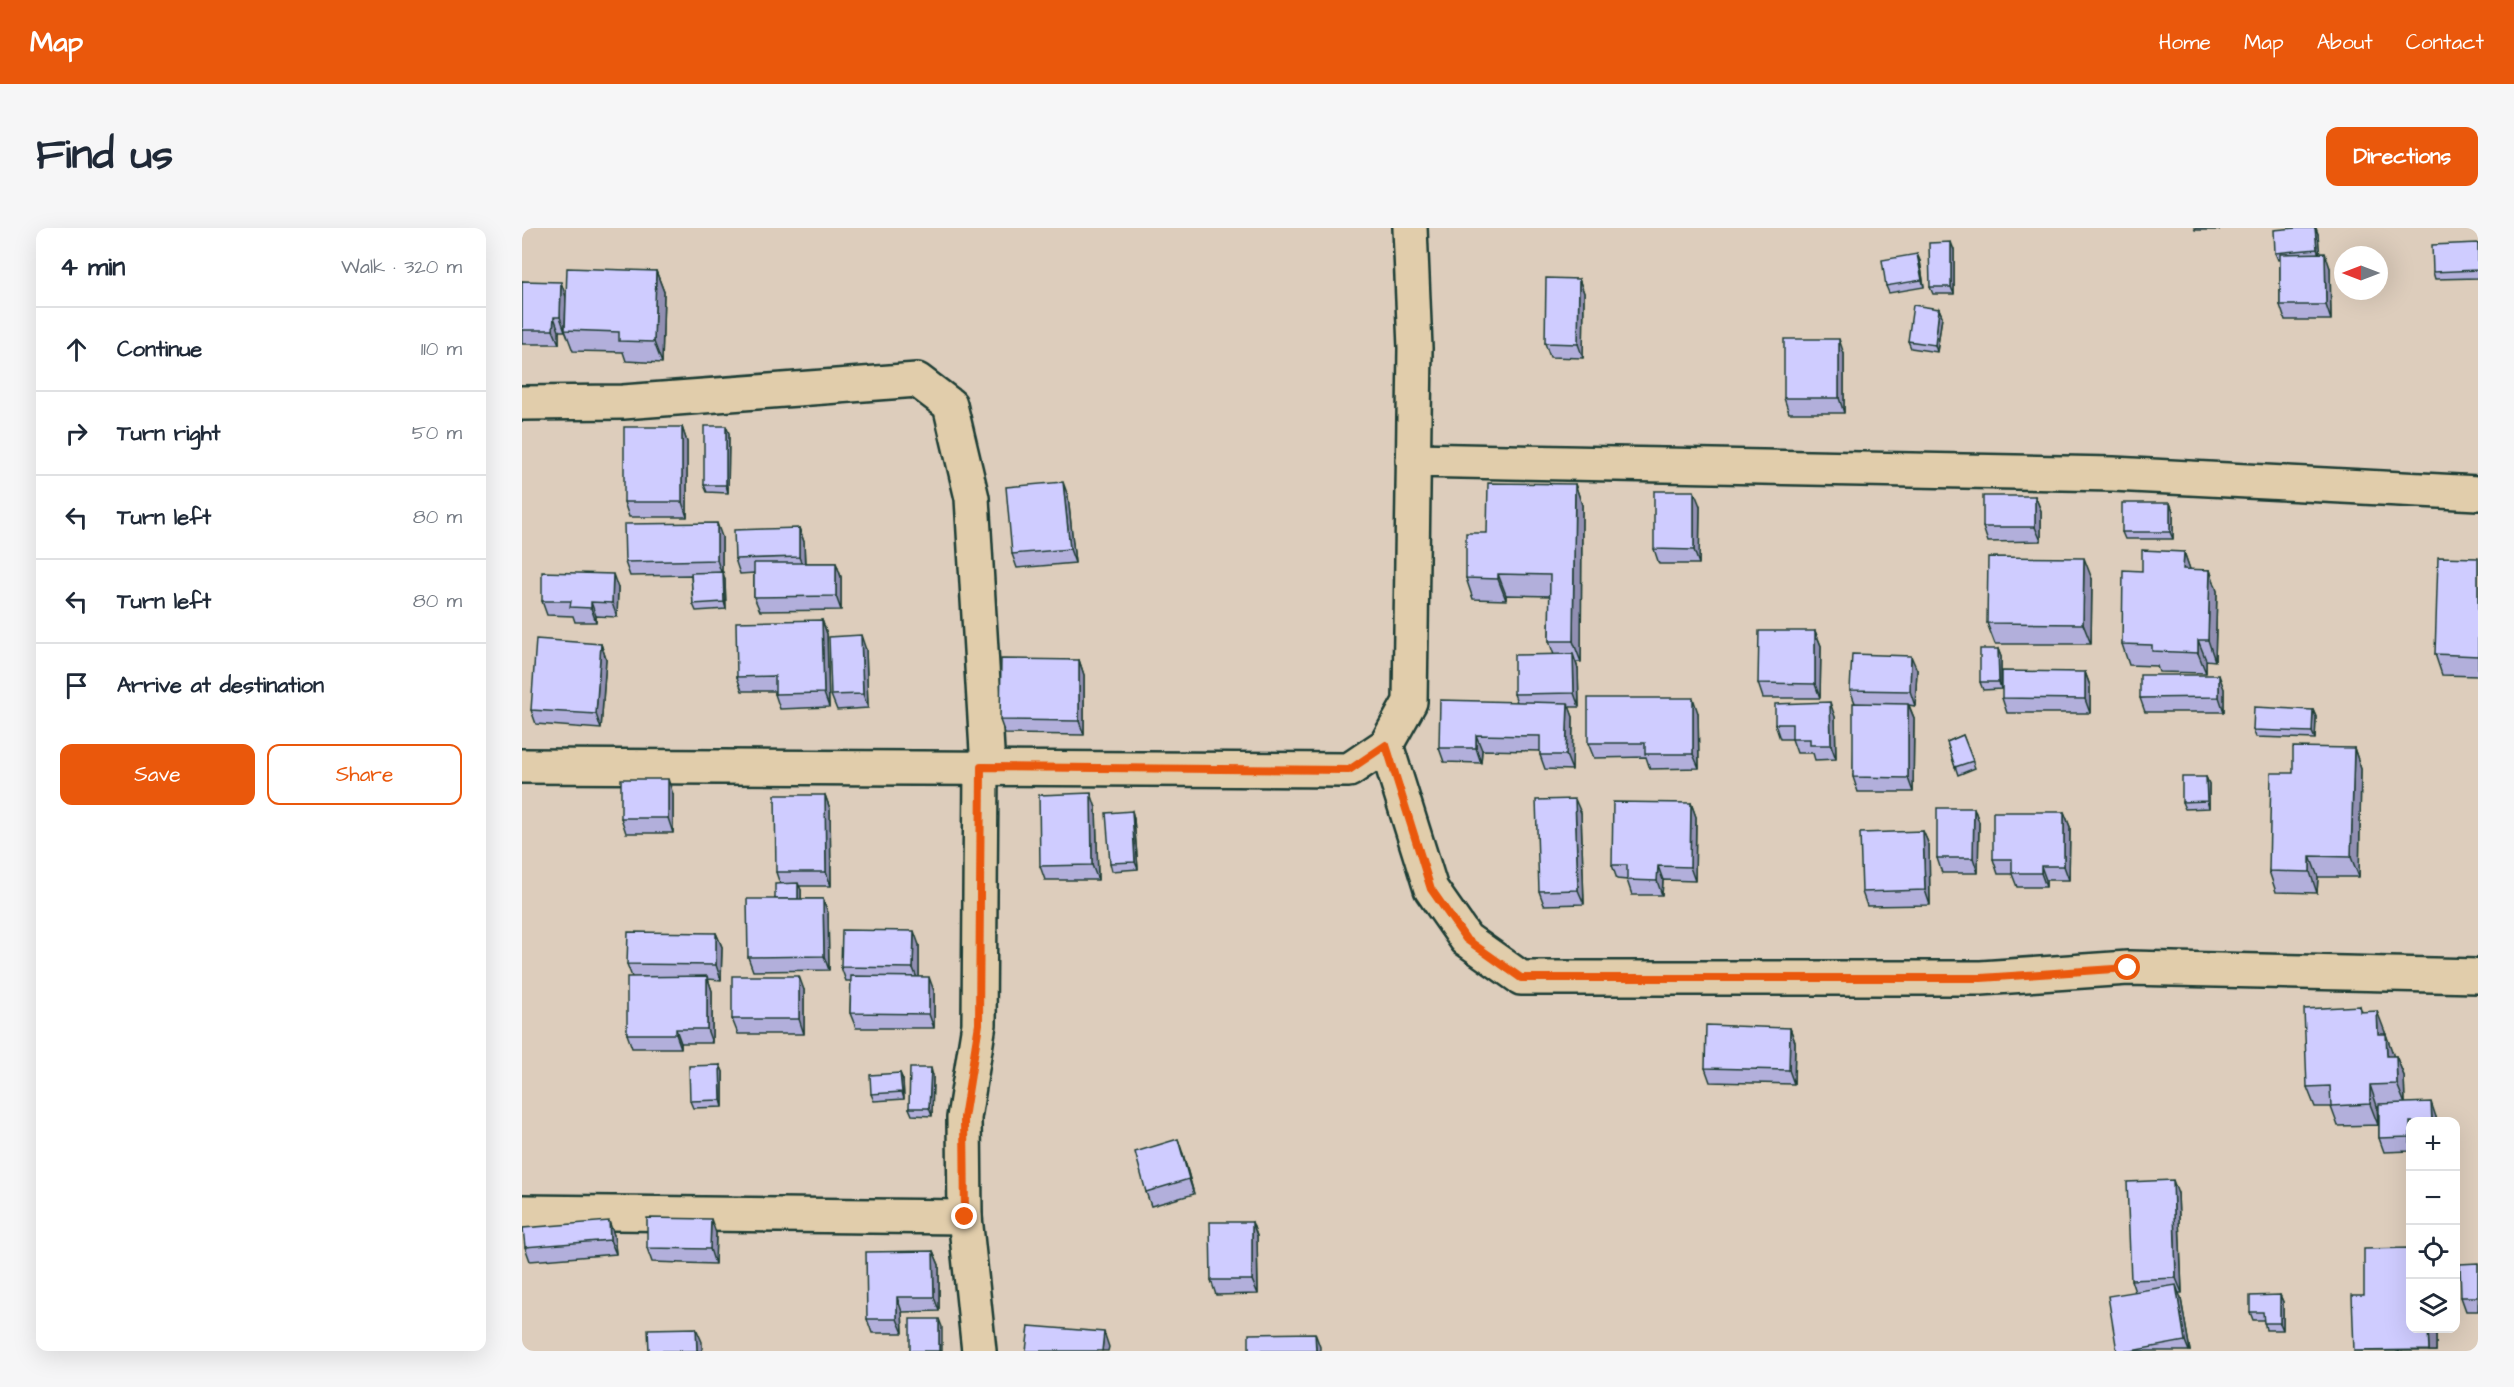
<!DOCTYPE html>
<meta charset="utf-8">
<style>
:root{--surface:#fff;--page:#f6f6f7;--text:#1f2937;--muted:#747a83;--line:#e0e1e3;--accent:#ea580c}
body{margin:0;font-family:"Architects Daughter",sans-serif;background:var(--page);color:var(--text)}
.controls{position:absolute;right:18px;bottom:18px;display:grid;overflow:hidden;border-radius:12px;box-shadow:0 6px 24px #0002}
.controls button{width:54px;height:54px;display:grid;place-items:center;padding:0;border:0;border-bottom:2px solid var(--line);background:var(--surface);color:var(--text);font:30px sans-serif}
.compass{position:absolute;left:1812px;top:18px;width:54px;height:54px;border-radius:50%;background:var(--surface);box-shadow:0 6px 24px #0002;rotate:270deg}
.stop{position:absolute;width:18px;height:18px;margin:-14px;border:4px solid #ea580c;border-radius:50%;background:#fff}
.stop.end{background:#ea580c;border-color:#fff;box-shadow:0 2px 6px #0008}
.list{margin:0;padding:0;list-style:none}
h2{display:flex;justify-content:space-between;align-items:center;height:78px;margin:0;padding:0 24px;font-size:26px}
h2 small{font-size:20px;font-weight:400;color:var(--muted)}
.list li{display:grid;grid-template-columns:39px 1fr auto;gap:18px;align-items:center;box-sizing:border-box;height:84px;padding:0 24px;border-top:2px solid var(--line)}
.list b{display:block;font-size:22px;white-space:nowrap}
.list em{font-size:20px;font-style:normal;color:var(--muted)}
.actions{display:flex;gap:12px;padding:18px 24px}
.actions a{flex:1;padding:14px 0;border:2px solid var(--accent);border-radius:12px;text-align:center;font-size:21px;color:var(--accent)}
.actions .main{background:var(--accent);color:#fff}
.icon{flex:none;width:33px;height:33px;fill:none;stroke:currentColor;stroke-width:2;stroke-linecap:round;stroke-linejoin:round}
.map{position:relative;flex:none;width:1956px;height:1123px;overflow:hidden;border-radius:12px}
header{display:flex;align-items:center;gap:36px;box-sizing:border-box;height:84px;padding:0 30px;background:var(--accent);color:#fff}
header strong{font-size:28px}
nav{display:flex;gap:33px;margin-inline-start:auto;font-size:21px}
.intro{display:flex;align-items:center;justify-content:space-between;box-sizing:border-box;height:144px;padding:0 36px}
h1{margin:0;font-size:42px}
.button{padding:15px 27px;border-radius:12px;background:var(--accent);color:#fff;font-size:21px;font-weight:700}
main{display:flex;gap:36px;padding:0 36px}
aside{flex:1;background:var(--surface);border-radius:12px;box-shadow:0 6px 24px #0002}
.map>svg:first-child{display:block}
.lines{fill:none;stroke-linecap:round;stroke-linejoin:round}
.minor-casing{stroke:#1f3d34;stroke-width:38}
.minor{stroke:#e1cdab;stroke-width:33}
.wall{fill:#b2afdb;stroke:#1f3d34;stroke-width:1.5}
.shaded-wall{fill:#918fb2;stroke:#1f3d34;stroke-width:1.5}
.building{fill:#cfccff;stroke:#1f3d34;stroke-width:1.5}
.route{stroke:#ea580c;stroke-width:8}
</style>
<header>
<strong>Map</strong>
<nav><a>Home</a><a>Map</a><a>About</a><a>Contact</a></nav>
</header>
<div class="intro"><h1>Find us</h1><a class="button">Directions</a></div>
<main>
<aside>
<h2>4 min<small>Walk · 320 m</small></h2>
<ul class="list">
<li><svg class="icon" aria-label="ahead" viewBox="0 0 24 24"><path d="M12 20V5M6 11l6-6 6 6"/></svg><div><b>Continue</b></div><em>110 m</em></li>
<li><svg class="icon" aria-label="right" viewBox="0 0 24 24"><path d="M7 20v-9h11M14 6l5 5-5 5"/></svg><div><b>Turn right</b></div><em>50 m</em></li>
<li><svg class="icon" aria-label="left" viewBox="0 0 24 24"><path d="M17 20v-9H6M10 6l-5 5 5 5"/></svg><div><b>Turn left</b></div><em>80 m</em></li>
<li><svg class="icon" aria-label="left" viewBox="0 0 24 24"><path d="M17 20v-9H6M10 6l-5 5 5 5"/></svg><div><b>Turn left</b></div><em>80 m</em></li>
<li><svg class="icon" aria-label="arrive" viewBox="0 0 24 24"><path d="M6 21V4h12l-3 4 3 4H6"/></svg><div><b>Arrive at destination</b></div></li>
</ul>
<div class="actions"><a class="main">Save</a><a>Share</a></div>
</aside>
<div class="map">
<svg width="1956" height="1123" viewBox="0 0 1956 1123">
<rect width="100%" height="100%" fill="#ddcdbc"/>
<filter id="ink" filterUnits="userSpaceOnUse"><feTurbulence type="fractalNoise" baseFrequency=".0167" numOctaves="2"/><feDisplacementMap in="SourceGraphic" scale="12" xChannelSelector="R" yChannelSelector="G"/><feConvolveMatrix kernelMatrix="1 2 1 2 8 2 1 2 1" color-interpolation-filters="sRGB"/></filter>
<g filter="url(#ink)">
<g class="lines">
<defs>
<g id="minor">
<polyline points="0,175 101,174 395,152 428,177 450,270 466,540"/>
<polyline points="891,232 1591,246 1956,265"/>
<polyline points="864,517 909,661 944,711 999,750 1459,750 1606,740 1956,748"/>
<polyline points="0,538 827,542 864,517 888,474 893,120 888,0"/>
<polyline points="0,984 443,989"/>
<polyline points="457,1123 443,989 442,890 457,796 459,539"/>
</g>
</defs>
<use href="#minor" class="minor-casing"/>
<use href="#minor" class="minor"/>
</g>
<g class="wall">
<polygon points="1672,0 1697,0 1697,2 1673,2"/>
<polygon points="1774,0 1794,0 1796,6 1797,25 1808,40 1809,92 1763,92 1758,77 1758,32 1756,32 1753,25"/>
<polygon points="1956,15 1956,50 1913,51 1911,44"/>
<polygon points="1432,22 1432,66 1411,66 1408,59"/>
<polygon points="1395,26 1398,33 1402,59 1367,65 1364,58"/>
<polygon points="134,43 142,64 140,135 104,133 101,124 51,123 43,102 44,86 43,103 37,103 37,116 0,116 0,53 44,68"/>
<polygon points="1057,51 1062,65 1061,130 1028,129 1023,115"/>
<polygon points="1417,81 1420,88 1415,124 1389,120 1386,113"/>
<polygon points="1322,126 1322,185 1267,185 1262,170"/>
<polygon points="160,199 165,214 165,289 107,289 102,274"/>
<polygon points="207,205 206,265 185,264 182,257"/>
<polygon points="1053,256 1060,277 1059,434 1054,434 1056,441 1057,479 1047,479 1051,489 1050,542 1023,541 1018,527 1018,523 960,522 959,535 922,534 917,520 995,474 992,466 1032,427 1027,413 1028,368 984,367 984,372 951,371 944,350 965,305"/>
<polygon points="546,268 553,335 495,340 490,326"/>
<polygon points="1513,268 1519,283 1519,313 1466,314 1461,299"/>
<polygon points="1648,275 1651,283 1651,311 1603,311 1600,304"/>
<polygon points="1178,278 1177,336 1137,336 1132,321"/>
<polygon points="277,300 282,314 283,335 314,335 319,349 319,382 238,383 232,369 232,345 218,346 213,331"/>
<polygon points="200,309 200,344 203,352 204,381 174,383 171,376 169,347 108,348 103,334"/>
<polygon points="1662,324 1668,342 1688,342 1695,363 1693,433 1684,432 1684,445 1637,444 1635,438 1607,437 1600,416 1620,343"/>
<polygon points="1956,330 1956,448 1920,447 1913,426"/>
<polygon points="1570,351 1569,416 1473,416 1465,395"/>
<polygon points="96,360 95,389 74,388 74,394 53,394 51,388 25,387 20,373"/>
<polygon points="300,392 305,406 307,479 258,481 253,466 253,463 220,463 215,449"/>
<polygon points="1293,403 1299,418 1298,470 1241,470 1236,455"/>
<polygon points="79,416 84,431 79,501 14,496 9,482"/>
<polygon points="1476,421 1479,429 1479,461 1461,462 1458,454"/>
<polygon points="344,422 346,480 315,482 309,467"/>
<polygon points="557,432 562,447 562,507 483,506 478,492"/>
<polygon points="1395,442 1393,478 1387,477 1392,490 1391,564 1336,564 1331,549 1333,475 1328,462"/>
<polygon points="1563,444 1568,458 1568,485 1485,485 1480,470"/>
<polygon points="1702,461 1702,484 1623,484 1618,470"/>
<polygon points="1791,482 1794,489 1793,511 1734,509 1731,502"/>
<polygon points="1176,485 1177,540 1128,541 1124,529 1072,530 1066,515"/>
<polygon points="1313,489 1314,531 1293,532 1291,525 1275,525 1270,511 1258,511 1253,496"/>
<polygon points="1441,507 1453,540 1436,547 1425,514"/>
<polygon points="1832,520 1839,541 1837,649 1796,649 1795,665 1754,664 1747,643 1771,545"/>
<polygon points="1684,549 1687,556 1687,580 1663,581 1660,574"/>
<polygon points="151,566 151,605 104,605 99,590"/>
<polygon points="303,567 308,581 309,658 277,658 279,662 279,671 301,671 306,685 307,742 231,743 226,729 253,671 258,656 254,644"/>
<polygon points="1169,575 1174,589 1173,653 1141,652 1140,667 1110,667 1105,652 1095,651 1090,637"/>
<polygon points="574,580 576,652 523,652 518,638"/>
<polygon points="1452,580 1457,594 1456,645 1420,645 1415,630"/>
<polygon points="610,583 612,591 616,641 590,643 588,635"/>
<polygon points="1542,584 1548,599 1547,652 1524,652 1524,659 1495,659 1490,646 1476,646 1471,631"/>
<polygon points="1059,585 1062,676 1022,677 1017,663"/>
<polygon points="1401,603 1407,617 1408,677 1345,678 1340,664"/>
<polygon points="194,705 200,719 199,752 186,751 190,763 190,815 159,815 159,820 110,820 105,806 110,749 105,736"/>
<polygon points="397,717 397,749 412,763 412,800 334,800 328,785 329,753 324,753 319,739"/>
<polygon points="282,762 282,806 216,806 210,791"/>
<polygon points="1838,778 1840,784 1863,804 1871,828 1874,828 1882,848 1883,875 1914,889 1915,894 1888,894 1888,923 1862,924 1857,910 1857,878 1855,878 1856,897 1816,898 1809,879 1793,879 1785,859"/>
<polygon points="1268,800 1273,814 1272,856 1188,854 1183,840"/>
<polygon points="198,837 201,844 201,879 171,880 168,873"/>
<polygon points="378,845 381,852 382,871 352,873 349,866"/>
<polygon points="411,848 410,888 390,887 387,880"/>
<polygon points="661,926 672,966 629,978 624,964"/>
<polygon points="1656,966 1660,1065 1657,1065 1659,1071 1668,1123 1595,1123 1613,1064 1609,1052"/>
<polygon points="730,994 735,1008 736,1066 694,1067 689,1052"/>
<polygon points="194,1005 193,1036 130,1034 125,1020"/>
<polygon points="92,1007 94,1026 8,1033 3,1019"/>
<polygon points="411,1023 417,1037 417,1083 380,1084 381,1105 350,1105 345,1091"/>
<polygon points="1956,1035 1956,1083 1944,1083 1939,1069"/>
<polygon points="1758,1067 1761,1074 1761,1102 1744,1102 1742,1092 1731,1092 1728,1084"/>
<polygon points="1842,1067 1888,1101 1914,1101 1914,1123 1832,1123"/>
</g>
<g class="shaded-wall">
<polygon points="1793,0 1796,6 1798,29 1795,21"/>
<polygon points="1429,14 1432,22 1432,66 1429,59"/>
<polygon points="1803,25 1808,40 1809,92 1804,77"/>
<polygon points="1395,26 1398,33 1402,59 1400,52"/>
<polygon points="134,43 142,64 140,135 132,114"/>
<polygon points="1057,51 1062,65 1061,130 1056,116"/>
<polygon points="39,54 44,69 43,103 38,89"/>
<polygon points="1417,81 1420,88 1415,124 1413,117"/>
<polygon points="32,89 37,103 37,116 31,102"/>
<polygon points="1317,111 1322,126 1322,185 1317,170"/>
<polygon points="204,198 207,205 206,265 204,257"/>
<polygon points="160,199 165,214 165,289 160,274"/>
<polygon points="541,254 546,268 553,335 548,321"/>
<polygon points="1053,256 1060,277 1059,434 1051,413"/>
<polygon points="1172,263 1178,278 1177,336 1172,322"/>
<polygon points="1513,268 1519,283 1519,313 1513,299"/>
<polygon points="1648,275 1651,283 1651,311 1648,304"/>
<polygon points="195,295 200,309 200,347 195,332"/>
<polygon points="277,300 282,314 283,344 277,329"/>
<polygon points="1662,324 1669,344 1661,341"/>
<polygon points="1562,330 1570,351 1569,416 1561,396"/>
<polygon points="314,335 319,349 319,382 314,368"/>
<polygon points="1688,342 1695,363 1693,433 1686,412"/>
<polygon points="201,344 203,352 204,381 202,374"/>
<polygon points="91,346 96,360 95,389 90,375"/>
<polygon points="976,346 984,367 984,372 976,351"/>
<polygon points="69,374 74,388 74,394 69,380"/>
<polygon points="300,392 305,406 307,479 302,465"/>
<polygon points="1293,403 1299,418 1298,470 1293,456"/>
<polygon points="339,407 344,422 346,480 341,466"/>
<polygon points="1676,412 1684,432 1684,445 1676,425"/>
<polygon points="79,416 84,431 79,501 74,486"/>
<polygon points="1476,421 1479,429 1479,461 1477,454"/>
<polygon points="1051,426 1056,441 1057,479 1052,465"/>
<polygon points="1389,428 1395,442 1393,478 1388,463"/>
<polygon points="557,432 562,447 562,507 557,493"/>
<polygon points="1563,444 1568,458 1568,485 1563,471"/>
<polygon points="1697,447 1702,461 1702,484 1697,469"/>
<polygon points="1171,470 1176,485 1177,540 1171,526"/>
<polygon points="1308,474 1313,489 1314,531 1309,517"/>
<polygon points="1046,475 1051,489 1050,542 1044,527"/>
<polygon points="1386,476 1392,490 1391,564 1386,550"/>
<polygon points="1791,482 1794,489 1793,511 1790,504"/>
<polygon points="954,507 960,522 959,535 954,520"/>
<polygon points="1832,520 1839,541 1837,649 1829,629"/>
<polygon points="1684,549 1687,556 1687,580 1685,573"/>
<polygon points="146,551 151,566 151,605 146,590"/>
<polygon points="569,565 574,580 576,652 570,637"/>
<polygon points="303,567 308,581 309,658 304,644"/>
<polygon points="1053,571 1059,585 1062,676 1056,662"/>
<polygon points="1169,575 1174,589 1173,653 1168,639"/>
<polygon points="1452,580 1457,594 1456,645 1451,630"/>
<polygon points="610,583 612,591 616,641 613,634"/>
<polygon points="1542,584 1548,599 1547,652 1542,638"/>
<polygon points="1401,603 1407,617 1408,677 1403,662"/>
<polygon points="1788,628 1796,649 1795,665 1788,644"/>
<polygon points="1136,638 1141,652 1140,667 1135,653"/>
<polygon points="1519,638 1524,652 1524,659 1519,645"/>
<polygon points="276,655 279,662 279,678 276,671"/>
<polygon points="301,671 306,685 307,742 302,728"/>
<polygon points="392,703 397,717 397,755 391,740"/>
<polygon points="194,705 200,719 199,752 194,737"/>
<polygon points="185,748 190,763 190,815 185,801"/>
<polygon points="277,748 282,762 282,806 277,791"/>
<polygon points="407,749 412,763 412,800 407,786"/>
<polygon points="1855,783 1863,804 1864,827 1856,806"/>
<polygon points="1268,800 1273,814 1272,856 1267,842"/>
<polygon points="154,801 159,815 159,820 154,806"/>
<polygon points="1864,806 1871,826 1872,848 1865,828"/>
<polygon points="1874,828 1882,848 1883,876 1875,856"/>
<polygon points="198,837 201,844 201,879 199,872"/>
<polygon points="409,840 411,848 410,888 407,880"/>
<polygon points="378,845 381,852 382,871 380,864"/>
<polygon points="1848,857 1855,878 1856,897 1848,876"/>
<polygon points="1909,874 1914,889 1915,894 1910,894"/>
<polygon points="656,911 661,926 672,966 667,951"/>
<polygon points="1651,952 1656,966 1660,1065 1654,1050"/>
<polygon points="189,991 194,1005 193,1036 188,1021"/>
<polygon points="87,993 92,1007 94,1026 88,1012"/>
<polygon points="730,994 735,1008 736,1066 730,1052"/>
<polygon points="411,1023 417,1037 417,1083 412,1069"/>
<polygon points="1654,1057 1659,1071 1668,1123 1667,1123 1663,1113"/>
<polygon points="1758,1067 1761,1074 1761,1102 1758,1095"/>
<polygon points="375,1069 380,1084 381,1105 375,1091"/>
<polygon points="417,1091 420,1099 420,1123 417,1123"/>
<polygon points="174,1100 180,1114 180,1123 175,1123"/>
<polygon points="1906,1101 1914,1101 1914,1123 1907,1123 1907,1122"/>
<polygon points="582,1104 587,1119 586,1123 580,1123"/>
<polygon points="793,1105 798,1119 798,1123 794,1123"/>
</g>
<g class="building">
<polygon points="1774,0 1793,0 1795,21 1753,25 1752,2"/>
<polygon points="1429,14 1429,59 1408,59 1407,15"/>
<polygon points="1956,15 1956,42 1911,44 1910,17"/>
<polygon points="1803,25 1804,77 1758,77 1758,26"/>
<polygon points="1395,26 1400,52 1364,58 1360,32"/>
<polygon points="45,40 134,43 132,114 97,113 97,104 43,102"/>
<polygon points="1024,50 1057,51 1056,116 1023,115"/>
<polygon points="0,53 39,54 38,89 32,89 31,102 0,102"/>
<polygon points="1391,77 1417,81 1413,117 1386,113"/>
<rect x="1262" y="111" width="55" height="59"/>
<rect x="182" y="198" width="22" height="59"/>
<rect x="102" y="199" width="58" height="75"/>
<polygon points="541,254 548,321 490,326 484,259"/>
<polygon points="966,255 1053,256 1051,413 1027,413 1028,347 976,346 976,351 944,350 944,305 965,305"/>
<polygon points="1132,263 1172,263 1172,322 1132,321"/>
<rect x="1461" y="268" width="52" height="31"/>
<rect x="1600" y="275" width="48" height="29"/>
<polygon points="195,295 195,332 103,334 102,296"/>
<polygon points="277,300 277,329 213,331 212,302"/>
<polygon points="1620,322 1662,324 1661,341 1688,342 1686,412 1676,412 1676,425 1630,423 1630,417 1600,416 1601,342 1620,343"/>
<polygon points="1466,329 1562,330 1561,396 1465,395"/>
<polygon points="1916,329 1956,330 1956,428 1913,426"/>
<polygon points="232,335 314,335 314,368 232,369"/>
<polygon points="20,344 91,346 90,375 69,374 69,380 48,379 49,373 20,373"/>
<polygon points="201,344 202,374 171,376 169,345"/>
<polygon points="300,392 302,465 253,466 253,448 215,449 214,394"/>
<polygon points="1237,403 1293,403 1293,456 1236,455"/>
<polygon points="339,407 341,466 309,467 307,409"/>
<polygon points="14,411 79,416 74,486 9,482"/>
<polygon points="1458,421 1476,421 1477,454 1458,454"/>
<polygon points="1051,426 1052,465 992,466 992,427"/>
<polygon points="1330,426 1389,428 1388,463 1328,462"/>
<polygon points="479,431 557,432 557,493 478,492"/>
<polygon points="1480,443 1563,444 1563,471 1480,470"/>
<polygon points="1618,447 1697,447 1697,469 1618,470"/>
<polygon points="1066,470 1171,470 1171,526 1123,526 1123,515 1066,515"/>
<polygon points="918,472 1046,475 1044,527 1018,527 1018,508 954,507 954,520 917,520"/>
<polygon points="1308,474 1309,517 1288,517 1288,511 1270,511 1270,496 1253,496 1253,476"/>
<polygon points="1331,475 1386,476 1386,550 1331,549"/>
<polygon points="1732,479 1791,482 1790,504 1731,502"/>
<polygon points="1441,507 1451,533 1433,539 1425,514"/>
<polygon points="1771,519 1832,520 1829,629 1788,628 1788,644 1747,643 1749,545 1771,545"/>
<polygon points="1660,549 1684,549 1685,573 1660,574"/>
<rect x="99" y="551" width="47" height="39"/>
<polygon points="569,565 570,637 518,638 517,567"/>
<polygon points="253,567 303,567 304,644 254,644"/>
<polygon points="1053,571 1056,662 1017,663 1014,572"/>
<polygon points="1091,574 1169,575 1168,639 1136,638 1135,653 1105,652 1105,637 1090,637"/>
<polygon points="1415,580 1452,580 1451,630 1415,630"/>
<polygon points="610,583 613,634 588,635 584,585"/>
<polygon points="1471,584 1542,584 1542,638 1519,638 1519,645 1490,645 1490,631 1471,631"/>
<polygon points="1401,603 1403,662 1340,664 1338,605"/>
<polygon points="276,655 276,671 253,671 253,656"/>
<polygon points="225,671 301,671 302,728 226,729"/>
<polygon points="320,702 392,703 391,740 319,739"/>
<polygon points="106,704 194,705 194,737 105,736"/>
<polygon points="185,748 185,801 154,801 154,806 105,806 105,749"/>
<rect x="210" y="748" width="67" height="43"/>
<polygon points="329,748 407,749 407,786 328,785"/>
<polygon points="1838,778 1838,784 1855,783 1856,806 1864,806 1865,828 1874,828 1875,856 1848,857 1848,876 1809,878 1808,858 1785,859 1782,781"/>
<polygon points="1184,797 1268,800 1267,842 1183,840"/>
<polygon points="198,837 199,872 168,873 167,838"/>
<polygon points="388,840 409,840 407,880 387,880"/>
<polygon points="378,845 380,864 349,866 348,847"/>
<polygon points="1909,874 1910,894 1888,894 1888,909 1857,910 1857,876"/>
<polygon points="656,911 667,951 624,964 613,924"/>
<polygon points="1651,952 1654,1050 1609,1052 1605,954"/>
<polygon points="125,990 189,991 188,1021 125,1020"/>
<polygon points="87,993 88,1012 3,1019 1,1000"/>
<polygon points="688,994 730,994 730,1052 689,1052"/>
<polygon points="1888,1020 1888,1101 1906,1101 1907,1122 1832,1123 1830,1067 1842,1067 1842,1021"/>
<polygon points="411,1023 412,1069 375,1069 375,1091 345,1091 344,1024"/>
<polygon points="1956,1035 1956,1069 1939,1069 1938,1036"/>
<polygon points="1654,1057 1663,1113 1609,1123 1595,1123 1586,1068"/>
<polygon points="1758,1067 1758,1095 1742,1095 1741,1084 1728,1084 1728,1068"/>
<rect x="388" y="1091" width="29" height="32"/>
<polygon points="507,1098 582,1104 580,1123 504,1123"/>
<polygon points="174,1100 175,1123 127,1123 126,1101"/>
<polygon points="793,1105 794,1123 727,1123 727,1106"/>
</g>
</g>
<g class="lines" filter="url(#ink)">
<polyline class="route" points="443,989 442,890 457,796 459,539 827,542 864,517 909,661 944,711 999,750 1459,750 1606,740"/>
</g>
</svg>
<div class="controls">
<button>+</button>
<button>−</button>
<button><svg class="icon" aria-label="locate" viewBox="0 0 24 24"><circle cx="12" cy="12" r="6"/><path d="M12 2v4M12 18v4M2 12h4M18 12h4"/></svg></button>
<button><svg class="icon" aria-label="layers" viewBox="0 0 24 24"><path d="M12 4l9 5-9 5-9-5zM3 14l9 5 9-5"/></svg></button>
</div>
<svg class="compass" viewBox="-18 -18 36 36"><path d="M0-13l5 13h-10z" fill="#e53935"/><path d="M0 13l5-13h-10z" fill="#747a83"/></svg>
<div class="stop" style="left:1606px;top:740px"></div>
<div class="stop end" style="left:443px;top:989px"></div>
</div>
</main>
